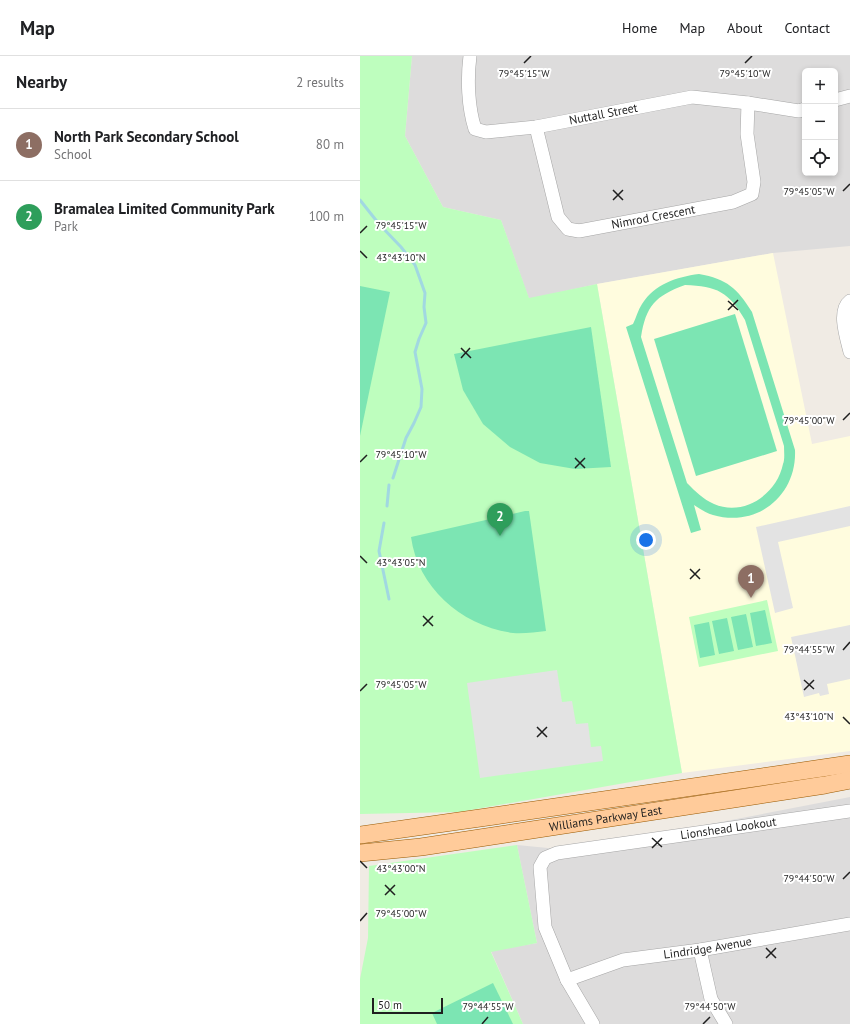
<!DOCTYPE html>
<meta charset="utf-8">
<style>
:root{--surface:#fff;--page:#f2f2f2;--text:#202124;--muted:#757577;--line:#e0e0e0;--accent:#cd0012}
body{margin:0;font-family:"PT Sans",sans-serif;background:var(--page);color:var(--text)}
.controls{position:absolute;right:12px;top:12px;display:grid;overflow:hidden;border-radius:6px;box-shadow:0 2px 6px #0003}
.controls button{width:36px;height:36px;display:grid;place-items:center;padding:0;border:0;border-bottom:1px solid var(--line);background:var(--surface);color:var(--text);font:20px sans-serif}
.scale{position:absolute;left:12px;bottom:10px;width:71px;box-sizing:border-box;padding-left:4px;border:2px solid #1f1f1f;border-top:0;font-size:11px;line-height:14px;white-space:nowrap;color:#1f1f1f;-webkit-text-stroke:3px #fff;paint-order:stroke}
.you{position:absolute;left:286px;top:484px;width:14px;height:14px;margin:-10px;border:3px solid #fff;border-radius:50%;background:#1a73e8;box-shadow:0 0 0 6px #1a73e833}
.badge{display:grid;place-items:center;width:26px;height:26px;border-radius:50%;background:var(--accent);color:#fff;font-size:13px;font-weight:700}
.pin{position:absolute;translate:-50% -33px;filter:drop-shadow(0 1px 2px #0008)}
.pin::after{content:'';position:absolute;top:21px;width:14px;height:12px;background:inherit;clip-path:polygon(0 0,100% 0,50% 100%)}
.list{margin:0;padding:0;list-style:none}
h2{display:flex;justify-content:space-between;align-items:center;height:52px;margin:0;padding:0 16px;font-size:17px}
h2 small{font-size:13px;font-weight:400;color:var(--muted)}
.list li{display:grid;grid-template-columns:26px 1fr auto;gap:12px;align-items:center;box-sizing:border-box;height:72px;padding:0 16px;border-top:1px solid var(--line)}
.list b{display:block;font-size:15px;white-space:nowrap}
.list p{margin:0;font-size:13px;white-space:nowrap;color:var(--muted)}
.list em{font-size:13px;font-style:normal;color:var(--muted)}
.icon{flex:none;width:22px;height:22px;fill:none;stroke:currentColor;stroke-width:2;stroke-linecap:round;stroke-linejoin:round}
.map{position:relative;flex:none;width:490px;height:968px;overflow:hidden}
header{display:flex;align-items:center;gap:24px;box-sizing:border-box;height:56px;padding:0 20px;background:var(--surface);border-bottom:1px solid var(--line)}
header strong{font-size:19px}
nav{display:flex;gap:22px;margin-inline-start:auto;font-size:14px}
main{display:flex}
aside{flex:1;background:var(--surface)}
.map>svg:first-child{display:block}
.residential{fill:#dddcdc;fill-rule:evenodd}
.education{fill:#fffcde}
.park{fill:#befebe}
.pitch{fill:#7ce5b3;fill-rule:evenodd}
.parking{fill:#e3e3e3}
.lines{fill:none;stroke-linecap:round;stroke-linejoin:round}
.stream{stroke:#a1d8e1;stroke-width:3}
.minor-casing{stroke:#a6a6a6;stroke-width:14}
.major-casing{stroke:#995900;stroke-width:18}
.minor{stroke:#fff;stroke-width:13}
.major{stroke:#ffcb9a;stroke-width:17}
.ticks{fill:none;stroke:#1f1f1f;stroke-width:1.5}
.labels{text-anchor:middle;stroke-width:4;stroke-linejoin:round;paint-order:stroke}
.street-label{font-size:12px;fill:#1f1f1f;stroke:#fff}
.ticks-label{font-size:10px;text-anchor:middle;fill:#1f1f1f;stroke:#fff;stroke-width:4;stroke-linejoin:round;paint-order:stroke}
</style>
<header>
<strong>Map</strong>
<nav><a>Home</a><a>Map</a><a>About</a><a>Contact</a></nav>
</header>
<main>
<aside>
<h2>Nearby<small>2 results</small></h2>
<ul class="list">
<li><span class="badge" style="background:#8d6e63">1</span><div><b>North Park Secondary School</b><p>School</p></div><em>80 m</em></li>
<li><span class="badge" style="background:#2e9e5b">2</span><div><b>Bramalea Limited Community Park</b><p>Park</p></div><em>100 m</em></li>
</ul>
</aside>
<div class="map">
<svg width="490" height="968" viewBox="0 0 490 968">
<rect width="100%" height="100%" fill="#f0ebe4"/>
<g class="residential">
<path d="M52 0H490V190L413 197 237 228 169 243 141 164 83 151 45 80ZM445 15H475V117H445Z"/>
<polygon points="490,741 490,968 163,968 131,895 177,887 157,789 198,793 340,770"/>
</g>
<polygon class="education" points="413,197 452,388 490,380 490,695 322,717 237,228"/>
<g class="park">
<polygon points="0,0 52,0 45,80 83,151 141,164 169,242 237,228 322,717 99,756 0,758"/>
<polygon points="407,544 418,595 339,611 329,561"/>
<polygon points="157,789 177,887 131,896 163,968 0,968 0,923 8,882 9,810"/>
</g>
<g class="pitch">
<path d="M339 218C367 223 377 232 392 256L435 394C437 439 398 472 353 459 346 457 340 453 334 449L341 474 331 477 266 271 273 268C276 262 278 254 282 248 295 228 316 221 339 218ZM325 229C357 230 369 236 385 264L424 390C424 396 425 403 423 408 417 438 384 461 354 448 343 443 336 436 327 427L281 281C286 250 295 240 325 229Z"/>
<polygon points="0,230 30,236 0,380"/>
<polygon points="375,258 417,395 336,420 294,283"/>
<polygon points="231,271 251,411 215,413 180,407 150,391 123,368 103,334 94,298"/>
<path d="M165 455H169L186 575C176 576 163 578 153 577 102 570 58 532 51 481Z"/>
<polygon points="405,554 412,587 396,590 390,557"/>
<polygon points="386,558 393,591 378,594 371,561"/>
<polygon points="367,562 374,595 359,598 352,565"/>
<polygon points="349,566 355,599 340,602 334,569"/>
<polygon points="133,927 153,968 77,968 72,957"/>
</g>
<g class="parking">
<polygon points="490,450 490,470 418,486 433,552 415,557 396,471"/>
<polygon points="490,569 490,623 467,628 469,638 460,640 459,637 444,641 431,581"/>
<polygon points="197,614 202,646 212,645 216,668 228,667 231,691 241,690 243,705 120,722 107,627"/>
</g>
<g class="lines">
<g class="stream">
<polyline points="0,144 19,168 41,191 55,209 65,237 64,251 66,267 59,283 55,296 62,333 61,351 54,367 46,382 33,422"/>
<polyline points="27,450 29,429"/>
<polyline points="24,467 19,495 29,543"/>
</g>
<defs>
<g id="minor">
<path id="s1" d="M110 0C107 23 108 51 115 73L126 76 176 71 332 41 388 47 439 55 445 53"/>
<polyline points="475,44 490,40"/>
<path id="s2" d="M176 71 198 161 208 173 219 175 373 146 392 138 394 126 387 78 388 47"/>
<path d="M490 245C477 255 487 283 490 296"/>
<polyline points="340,894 351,943 366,968"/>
<path id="s3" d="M207 924 263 904 340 894 490 868"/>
<path id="s4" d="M233 968 207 924 185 871 180 811 185 802 197 797 490 755"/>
</g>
<g id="major">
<polyline points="0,779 134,760 490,708"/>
<path id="s5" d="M0 797 61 791 465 729 490 724"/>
</g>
</defs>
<use href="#minor" class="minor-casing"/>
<use href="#major" class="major-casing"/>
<use href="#minor" class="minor"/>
<use href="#major" class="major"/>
</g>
<path class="ticks" d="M164 7 171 0M385 7 392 0M253 134 263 144M483 135 490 128M253 144 263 134M0 177 7 170M0 195 7 202M368 245 378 254M368 254 378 244M101 292 111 302M101 302 110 292M483 364 490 357M215 402 225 412M0 406 7 399M215 412 225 402M0 500 7 507M330 513 340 523M330 523 340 513M63 560 73 570M63 570 73 560M483 594 490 586M444 624 454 633M444 634 454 624M0 635 7 628M483 661 490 668M177 671 187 681M177 681 187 671M292 782 302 791M292 792 302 782M0 805 7 812M483 823 490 816M25 829 35 839M25 839 35 829M0 865 7 857M406 892 416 902M406 902 416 892M122 968 128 961M343 968 350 961"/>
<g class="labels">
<g class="street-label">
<text dy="4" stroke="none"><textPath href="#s1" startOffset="204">Nuttall Street</textPath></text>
<text dy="4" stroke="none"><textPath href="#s2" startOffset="195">Nimrod Crescent</textPath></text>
<text dy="4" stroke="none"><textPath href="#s5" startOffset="248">Williams Parkway East</textPath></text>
<text dy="4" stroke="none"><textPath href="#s4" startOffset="365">Lionshead Lookout</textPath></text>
<text dy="4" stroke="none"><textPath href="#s3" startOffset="145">Lindridge Avenue</textPath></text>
</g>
</g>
<g class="ticks-label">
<text x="164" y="21">79°45'15"W</text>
<text x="385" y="21">79°45'10"W</text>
<text x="449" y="139">79°45'05"W</text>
<text x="41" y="173">79°45'15"W</text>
<text x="41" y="205">43°43'10"N</text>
<text x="449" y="368">79°45'00"W</text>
<text x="41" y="402">79°45'10"W</text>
<text x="41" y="510">43°43'05"N</text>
<text x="449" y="597">79°44'55"W</text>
<text x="41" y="632">79°45'05"W</text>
<text x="449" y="664">43°43'10"N</text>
<text x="41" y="816">43°43'00"N</text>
<text x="449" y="826">79°44'50"W</text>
<text x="41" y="861">79°45'00"W</text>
<text x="128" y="954">79°44'55"W</text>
<text x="350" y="954">79°44'50"W</text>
</g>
</svg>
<div class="controls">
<button>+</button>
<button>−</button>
<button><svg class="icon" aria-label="locate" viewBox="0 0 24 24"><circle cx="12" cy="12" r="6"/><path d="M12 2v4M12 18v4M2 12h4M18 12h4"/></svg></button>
</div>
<div class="scale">50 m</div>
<div class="you"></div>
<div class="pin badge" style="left:391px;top:542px;background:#8d6e63">1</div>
<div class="pin badge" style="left:140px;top:480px;background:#2e9e5b">2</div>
</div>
</main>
